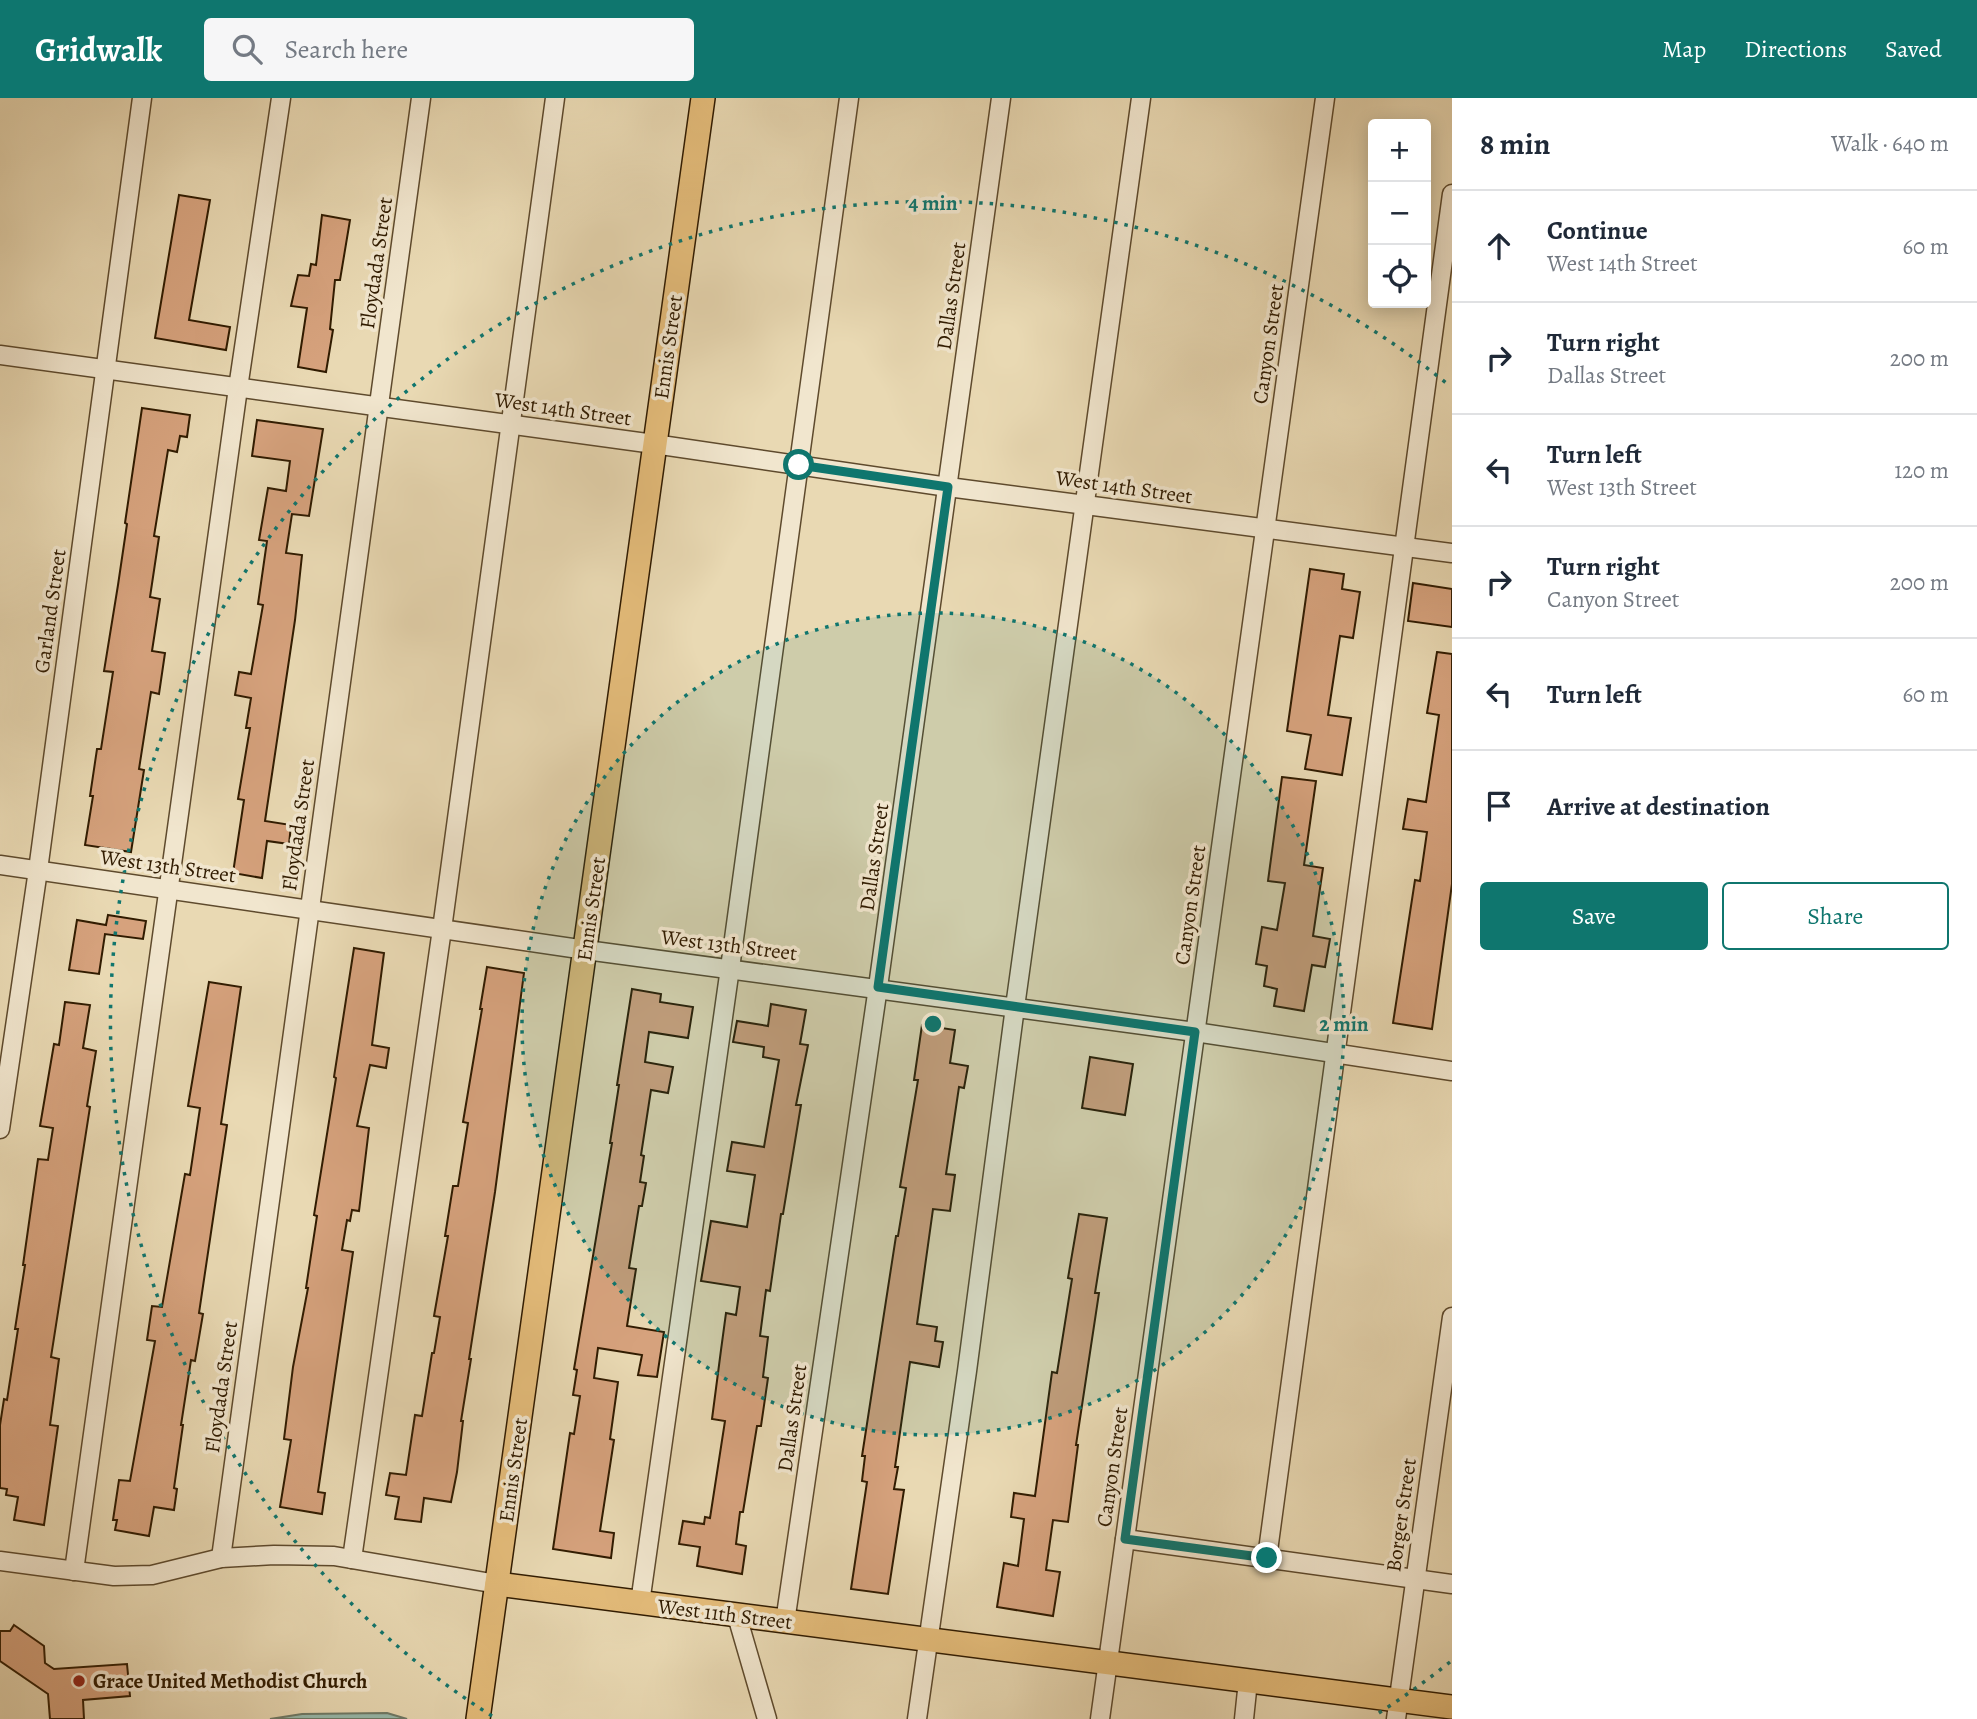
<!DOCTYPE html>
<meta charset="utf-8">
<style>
:root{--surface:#fff;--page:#f6f6f7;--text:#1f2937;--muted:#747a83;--line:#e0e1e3;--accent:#0f766e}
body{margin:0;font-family:Alegreya,serif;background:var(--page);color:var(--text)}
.controls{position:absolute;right:21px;top:21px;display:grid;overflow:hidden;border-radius:7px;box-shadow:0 4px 18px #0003}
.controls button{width:63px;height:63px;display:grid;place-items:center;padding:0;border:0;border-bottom:2px solid var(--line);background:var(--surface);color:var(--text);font:35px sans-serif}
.stop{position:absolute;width:21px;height:21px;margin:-16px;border:5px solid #0f766e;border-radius:50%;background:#fff}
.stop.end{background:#0f766e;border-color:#fff;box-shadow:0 2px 7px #0008}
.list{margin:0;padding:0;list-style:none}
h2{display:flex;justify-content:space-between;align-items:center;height:91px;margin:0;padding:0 28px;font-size:30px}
h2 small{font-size:23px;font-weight:400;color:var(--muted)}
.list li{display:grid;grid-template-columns:46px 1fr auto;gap:21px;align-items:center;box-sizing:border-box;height:112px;padding:0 28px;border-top:2px solid var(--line)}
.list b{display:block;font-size:26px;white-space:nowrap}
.list p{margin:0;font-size:23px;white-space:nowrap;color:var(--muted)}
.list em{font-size:23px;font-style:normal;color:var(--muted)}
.actions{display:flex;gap:14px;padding:21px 28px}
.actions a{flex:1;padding:16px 0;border:2px solid var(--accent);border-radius:7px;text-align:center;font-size:24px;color:var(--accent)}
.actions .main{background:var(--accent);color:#fff}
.icon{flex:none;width:38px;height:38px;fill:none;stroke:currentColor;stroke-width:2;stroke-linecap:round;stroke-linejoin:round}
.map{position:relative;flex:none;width:1452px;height:1621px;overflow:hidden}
header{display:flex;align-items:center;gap:42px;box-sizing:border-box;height:98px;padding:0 35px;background:var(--accent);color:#fff}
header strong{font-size:33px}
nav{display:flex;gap:38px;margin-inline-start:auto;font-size:24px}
.search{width:490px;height:63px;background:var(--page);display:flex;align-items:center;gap:18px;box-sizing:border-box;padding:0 24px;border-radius:7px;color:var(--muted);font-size:26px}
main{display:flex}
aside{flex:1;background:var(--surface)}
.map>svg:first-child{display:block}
.water{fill:#97baac;stroke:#6e7a67;stroke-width:2}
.building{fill:#d6a27d;stroke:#301b00;stroke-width:2}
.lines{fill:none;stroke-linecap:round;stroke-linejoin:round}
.minor-casing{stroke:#5e4a2d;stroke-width:21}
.major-casing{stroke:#301b00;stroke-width:26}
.minor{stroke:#f1e6ce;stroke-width:18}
.major{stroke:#e4bc7a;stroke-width:23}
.route{stroke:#0f766e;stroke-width:9}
.ring{fill:none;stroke:#0f766e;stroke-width:3.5;stroke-dasharray:3.5 7}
.poi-dot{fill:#8f2418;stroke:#f1e6ce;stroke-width:2.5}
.labels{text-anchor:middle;stroke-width:7;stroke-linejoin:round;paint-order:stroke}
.street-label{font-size:21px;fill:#301b00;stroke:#f1e6ce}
.poi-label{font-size:21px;font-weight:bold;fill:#301b00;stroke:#f1e6ce;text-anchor:start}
.centre{fill:#0f766e;stroke:#f1e6ce;stroke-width:3.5}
.ring-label{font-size:21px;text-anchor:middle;font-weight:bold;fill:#0f766e;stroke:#f1e6ce;stroke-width:7;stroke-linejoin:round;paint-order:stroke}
</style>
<header>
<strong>Gridwalk</strong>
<div class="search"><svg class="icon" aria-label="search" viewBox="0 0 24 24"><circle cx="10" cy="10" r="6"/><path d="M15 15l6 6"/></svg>Search here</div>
<nav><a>Map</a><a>Directions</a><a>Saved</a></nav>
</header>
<main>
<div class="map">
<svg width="1452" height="1621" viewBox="0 0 1452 1621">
<rect width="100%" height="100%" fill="#e9d9b3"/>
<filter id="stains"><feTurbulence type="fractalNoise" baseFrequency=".00286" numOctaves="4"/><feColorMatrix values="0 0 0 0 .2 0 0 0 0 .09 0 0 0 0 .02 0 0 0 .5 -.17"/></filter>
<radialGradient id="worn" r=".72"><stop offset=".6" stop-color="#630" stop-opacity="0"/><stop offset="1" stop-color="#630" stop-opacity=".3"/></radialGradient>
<polygon class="water" points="387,1615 407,1621 270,1621 302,1616"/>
<g class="building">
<polygon points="179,97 210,102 189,222 230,229 226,252 155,240"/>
<polygon points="322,117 350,122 340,182 335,182 330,231 333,232 326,274 298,269 307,210 291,208 298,177 309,178 311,166 316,167"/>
<polygon points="142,310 190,317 187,339 180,338 177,354 168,352 154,438 159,439 150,499 160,501 152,553 165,555 159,596 151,594 139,671 144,672 131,754 85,747 93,698 90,698 97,651 101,651 113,574 104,573 118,487 127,426 125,425"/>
<polygon points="257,322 323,331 309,418 292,416 286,455 302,457 295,522 265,723 291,727 289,746 267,743 262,780 233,775 244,702 238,701 250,630 246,630 251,600 235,597 239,574 251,576 263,507 258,506 267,443 259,442 268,390 286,393 290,363 252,358"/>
<polygon points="1310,471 1344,476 1342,491 1360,494 1353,540 1340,538 1328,617 1351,620 1342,677 1305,671 1311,637 1287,633"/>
<polygon points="1413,485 1452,491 1452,529 1408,523"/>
<polygon points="1437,554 1452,556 1452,786 1432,931 1393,925 1415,782 1420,783 1427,734 1403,731 1408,701 1426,704 1439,617 1427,615"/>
<polygon points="1282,679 1316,683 1304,767 1323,770 1313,838 1330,841 1325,869 1312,867 1304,913 1274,908 1277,891 1264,888 1267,868 1256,866 1262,829 1277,832 1285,785 1268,783"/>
<polygon points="108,817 146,823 143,841 105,836 99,876 69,872 77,822 106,827"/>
<polygon points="354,850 384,855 372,947 389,950 386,970 370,967 357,1028 369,1030 359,1113 352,1112 350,1123 347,1122 342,1152 353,1154 318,1394 325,1395 322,1416 280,1409 291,1342 284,1341 293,1269 308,1190 306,1190 317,1118 314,1117 336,980 334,979"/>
<polygon points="487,869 524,875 495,1094 469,1261 471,1261 461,1323 463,1323 457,1374 451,1404 424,1400 421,1424 395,1421 399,1399 386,1397 390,1375 406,1377 415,1317 422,1318 432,1255 434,1255 440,1219 434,1218 448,1138 445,1138 453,1088 458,1088 468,1025 463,1024 482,911 480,911"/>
<polygon points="209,884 241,889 221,1026 227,1027 199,1215 203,1216 195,1263 191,1262 181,1327 183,1327 174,1390 177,1391 174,1412 154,1409 149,1438 115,1432 117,1422 113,1422 119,1382 130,1383 155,1243 147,1242 152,1208 162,1209 185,1076 190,1077 200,1010 188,1008"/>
<polygon points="632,891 661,896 660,904 693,909 688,940 649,934 645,964 673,969 668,995 651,992 641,1057 644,1058 640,1084 646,1085 642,1108 639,1108 629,1170 636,1171 627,1228 664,1234 657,1279 638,1277 642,1257 598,1250 594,1280 618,1284 610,1341 614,1342 600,1433 614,1435 611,1460 553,1451 570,1335 574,1336 580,1298 573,1297 577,1272 574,1271 612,1045 610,1045 619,987 617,987"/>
<polygon points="65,904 90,907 83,950 96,953 87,1008 90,1009 51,1259 59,1261 50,1327 58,1328 44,1427 14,1422 18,1399 6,1397 7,1391 0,1390 0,1327 4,1301 7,1302 18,1231 15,1231 25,1167 23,1167 38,1061 48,1062 53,1030 40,1028 54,946 59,947"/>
<polygon points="771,906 806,912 800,946 808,947 796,1007 801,1007 783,1116 781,1116 770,1193 766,1192 760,1238 768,1239 763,1279 768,1280 761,1328 757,1328 743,1414 740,1414 736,1446 746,1448 742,1476 697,1468 700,1449 679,1446 683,1423 704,1426 705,1419 710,1420 725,1323 712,1321 721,1252 726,1215 736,1217 740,1189 701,1183 711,1123 747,1129 755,1077 727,1073 732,1044 764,1049 779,962 763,959 764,949 733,944 737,923 768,928"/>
<polygon points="922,927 955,932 950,965 968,968 964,990 959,989 946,1076 955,1077 950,1113 933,1111 917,1226 937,1229 935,1243 943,1244 939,1269 910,1264 895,1369 898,1369 894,1391 904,1392 888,1496 851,1491 867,1384 862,1383 865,1358 862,1358 896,1138 898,1138 906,1090 900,1089 918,982 914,982"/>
<polygon points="1090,959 1133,966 1125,1017 1082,1010"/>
<polygon points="1079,1116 1107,1120 1095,1195 1099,1195 1076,1347 1078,1347 1068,1424 1053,1422 1046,1472 1060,1474 1053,1518 997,1509 1004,1465 1018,1468 1024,1421 1011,1419 1014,1395 1035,1398 1052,1274 1057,1275 1072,1181 1068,1180"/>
<polygon points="14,1527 44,1548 45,1565 54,1571 127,1566 130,1598 83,1602 84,1621 50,1621 48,1596 0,1563 0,1533 10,1533"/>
</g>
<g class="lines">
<defs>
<g id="minor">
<polyline points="0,257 654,346 948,389 1452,455"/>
<polyline points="0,767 586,852 1195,934 1452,973"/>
<polyline points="0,1031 38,772 142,0"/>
<polyline points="1125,1441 1452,1486"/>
<polyline points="221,1460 421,0"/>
<polyline points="1267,1460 1452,96"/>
<polyline points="352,1461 442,831 555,0"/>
<polyline points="0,1463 114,1478 152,1477 221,1460 274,1457 334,1458 497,1486"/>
<polyline points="74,1473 238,290 281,0"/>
<polyline points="640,1505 730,870 849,0"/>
<polyline points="737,1518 767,1621"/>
<polyline points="785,1524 878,889 1001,0"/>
<polyline points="917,1621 967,1273 1015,909 1141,0"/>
<polyline points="1100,1621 1325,0"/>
<polyline points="1244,1621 1248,1583"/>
<polyline points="1396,1621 1452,1219"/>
</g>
<g id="major">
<polyline points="497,1486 1452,1609"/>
<polyline points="478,1621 703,0"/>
</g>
</defs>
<use href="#minor" class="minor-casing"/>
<use href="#major" class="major-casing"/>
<use href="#minor" class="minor"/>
<use href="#major" class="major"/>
</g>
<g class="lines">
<polyline class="route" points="799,367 948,389 878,889 1195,934 1125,1441 1267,1460"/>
</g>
<circle cx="933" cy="926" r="411" fill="#0f766e" fill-opacity=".12"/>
<g class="ring">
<circle cx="933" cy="926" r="411"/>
<path d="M1450 1564A821 821 0 0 1 1374 1618M492 1618A821 821 0 1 1 1450 288"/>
</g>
<circle class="poi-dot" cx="79" cy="1583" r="7"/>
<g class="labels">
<g class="street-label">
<text transform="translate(376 165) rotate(-82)" y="7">Floydada Street</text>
<text transform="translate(951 198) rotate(-82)" y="7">Dallas Street</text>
<text transform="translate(1268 246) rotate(-82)" y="7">Canyon Street</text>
<text transform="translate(668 249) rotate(-82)" y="7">Ennis Street</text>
<text transform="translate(563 311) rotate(8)" y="7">West 14th Street</text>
<text transform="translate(1124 389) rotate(8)" y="7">West 14th Street</text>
<text transform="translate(50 513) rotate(-82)" y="7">Garland Street</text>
<text transform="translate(298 727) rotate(-82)" y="7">Floydada Street</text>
<text transform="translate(874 759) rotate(-82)" y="7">Dallas Street</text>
<text transform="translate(168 768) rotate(8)" y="7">West 13th Street</text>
<text transform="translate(1190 807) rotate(-82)" y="7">Canyon Street</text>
<text transform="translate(591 811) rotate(-82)" y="7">Ennis Street</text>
<text transform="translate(729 847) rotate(7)" y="7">West 13th Street</text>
<text transform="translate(221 1289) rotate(-82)" y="7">Floydada Street</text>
<text transform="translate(792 1320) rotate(-82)" y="7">Dallas Street</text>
<text transform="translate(1112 1369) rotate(-82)" y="7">Canyon Street</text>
<text transform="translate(513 1372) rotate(-82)" y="7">Ennis Street</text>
<text transform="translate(1401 1417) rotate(-82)" y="7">Borger Street</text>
<text transform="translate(725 1516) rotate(7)" y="7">West 11th Street</text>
</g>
<g class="poi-label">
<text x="93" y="1590">Grace United Methodist Church</text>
</g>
</g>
<circle cx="933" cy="926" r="10" class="centre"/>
<g class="ring-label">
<text x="933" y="112">4 min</text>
<text x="1344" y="933">2 min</text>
</g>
<rect width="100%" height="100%" filter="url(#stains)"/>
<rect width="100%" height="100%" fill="url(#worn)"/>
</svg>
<div class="controls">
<button>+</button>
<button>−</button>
<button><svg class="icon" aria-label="locate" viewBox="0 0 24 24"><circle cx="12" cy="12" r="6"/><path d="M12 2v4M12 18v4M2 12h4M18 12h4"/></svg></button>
</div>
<div class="stop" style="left:799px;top:367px"></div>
<div class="stop end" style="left:1267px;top:1460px"></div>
</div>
<aside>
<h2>8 min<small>Walk · 640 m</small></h2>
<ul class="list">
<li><svg class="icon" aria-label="ahead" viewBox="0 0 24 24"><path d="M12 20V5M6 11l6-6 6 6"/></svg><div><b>Continue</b><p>West 14th Street</p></div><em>60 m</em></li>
<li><svg class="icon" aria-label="right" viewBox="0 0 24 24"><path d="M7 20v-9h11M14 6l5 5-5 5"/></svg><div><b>Turn right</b><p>Dallas Street</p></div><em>200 m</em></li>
<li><svg class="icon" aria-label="left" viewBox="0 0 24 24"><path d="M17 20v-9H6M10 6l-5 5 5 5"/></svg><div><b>Turn left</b><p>West 13th Street</p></div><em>120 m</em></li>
<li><svg class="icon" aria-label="right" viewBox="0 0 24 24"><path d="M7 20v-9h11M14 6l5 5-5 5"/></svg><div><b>Turn right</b><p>Canyon Street</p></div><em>200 m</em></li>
<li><svg class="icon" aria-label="left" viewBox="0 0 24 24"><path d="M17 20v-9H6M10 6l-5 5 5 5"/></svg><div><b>Turn left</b></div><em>60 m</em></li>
<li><svg class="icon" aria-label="arrive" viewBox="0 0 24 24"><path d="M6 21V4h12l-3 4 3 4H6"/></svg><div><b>Arrive at destination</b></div></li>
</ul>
<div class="actions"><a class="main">Save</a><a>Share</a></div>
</aside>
</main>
